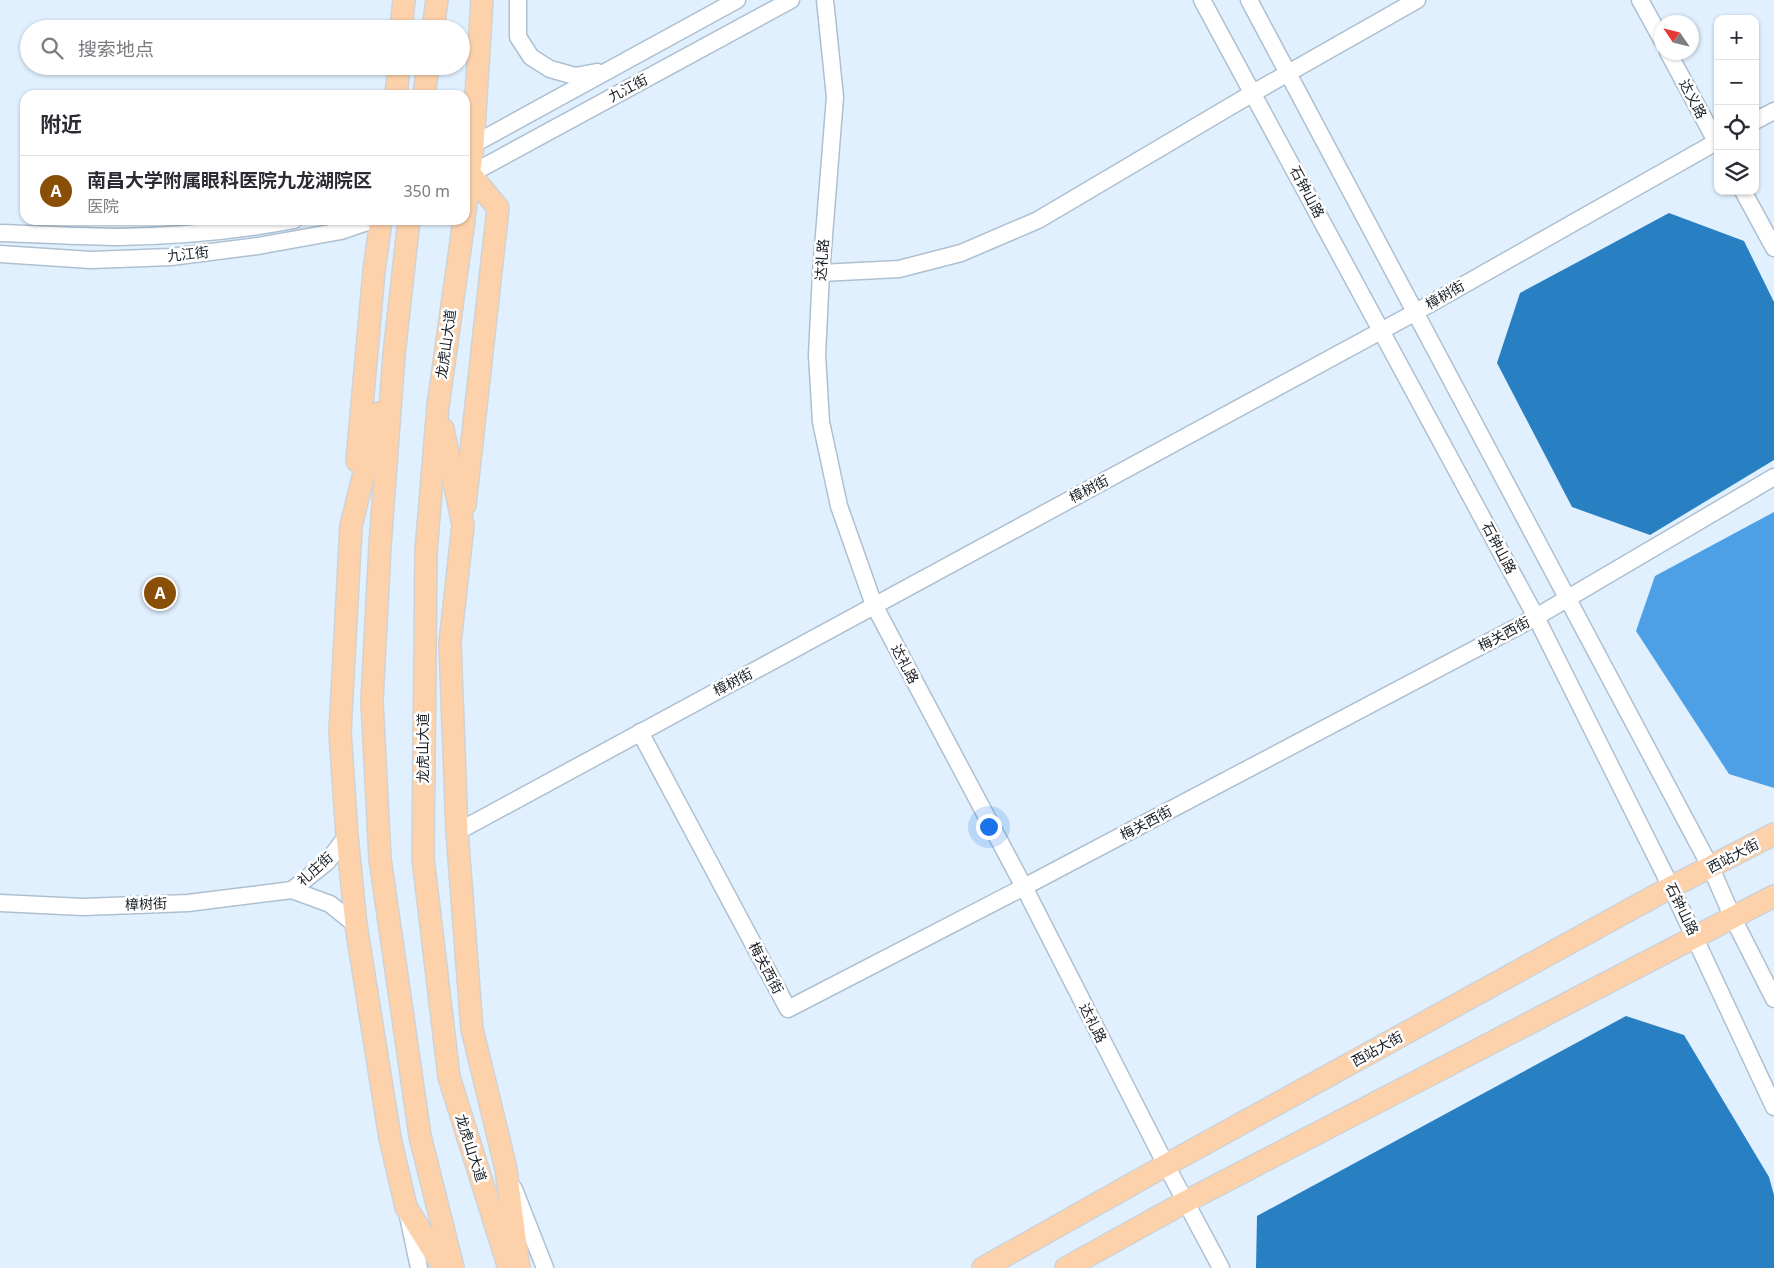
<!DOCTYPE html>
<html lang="zh">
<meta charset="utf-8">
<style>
:root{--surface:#fff;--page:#f2f2f3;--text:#2b2b33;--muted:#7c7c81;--line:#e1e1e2;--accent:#894f07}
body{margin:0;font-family:"Noto Sans","Noto Sans SC",sans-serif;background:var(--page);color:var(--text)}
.controls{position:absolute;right:15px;top:15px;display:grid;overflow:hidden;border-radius:10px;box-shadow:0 1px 4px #0004}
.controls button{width:45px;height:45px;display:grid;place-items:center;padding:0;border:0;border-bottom:1px solid var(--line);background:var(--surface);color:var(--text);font:25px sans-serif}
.compass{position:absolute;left:1654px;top:15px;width:45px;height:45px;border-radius:50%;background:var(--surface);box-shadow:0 1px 4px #0004;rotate:305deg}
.you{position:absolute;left:988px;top:826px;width:18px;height:18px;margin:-12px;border:4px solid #fff;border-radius:50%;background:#1a73e8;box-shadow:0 0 0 8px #1a73e833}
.badge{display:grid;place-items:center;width:32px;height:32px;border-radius:50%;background:var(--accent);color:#fff;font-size:16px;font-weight:700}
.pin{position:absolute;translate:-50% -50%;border:2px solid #fff;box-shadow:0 1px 5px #0006}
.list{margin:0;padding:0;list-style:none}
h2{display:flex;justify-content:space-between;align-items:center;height:65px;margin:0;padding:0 20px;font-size:21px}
h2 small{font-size:16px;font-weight:400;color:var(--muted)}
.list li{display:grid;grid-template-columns:32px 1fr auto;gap:15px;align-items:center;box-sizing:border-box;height:70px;padding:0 20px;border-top:1px solid var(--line)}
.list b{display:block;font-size:19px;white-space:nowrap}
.list p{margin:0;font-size:16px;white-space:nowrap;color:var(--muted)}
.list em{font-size:16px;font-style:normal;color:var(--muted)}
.icon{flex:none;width:28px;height:28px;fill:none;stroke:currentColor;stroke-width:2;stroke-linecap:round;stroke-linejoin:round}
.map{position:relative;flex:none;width:1774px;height:1268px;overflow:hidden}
.search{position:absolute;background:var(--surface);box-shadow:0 1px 4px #0004;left:20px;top:20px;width:450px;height:55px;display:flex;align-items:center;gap:12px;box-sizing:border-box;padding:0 18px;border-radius:28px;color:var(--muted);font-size:19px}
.panel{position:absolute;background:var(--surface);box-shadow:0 1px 4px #0004;left:20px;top:90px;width:450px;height:135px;border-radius:15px}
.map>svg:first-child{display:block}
.water{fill:#4da0e5}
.building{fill:#2880c2}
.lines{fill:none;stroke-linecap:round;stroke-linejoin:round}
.minor-casing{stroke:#aec0d0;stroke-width:19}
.major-casing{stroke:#d1d2d3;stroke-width:24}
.minor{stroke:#fff;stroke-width:16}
.major{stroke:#fdd2ab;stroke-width:21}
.labels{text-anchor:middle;stroke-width:5;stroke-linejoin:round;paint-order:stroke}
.street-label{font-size:14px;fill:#171d23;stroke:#fff}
</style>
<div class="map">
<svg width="1774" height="1268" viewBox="0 0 1774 1268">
<rect width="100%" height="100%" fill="#e1f0fe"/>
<polygon class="water" points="1774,512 1774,788 1729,774 1636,631 1655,576"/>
<g class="building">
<polygon points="1669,213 1744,241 1774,302 1774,460 1650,535 1572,507 1497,363 1520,293"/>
<polygon points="1626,1016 1684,1035 1769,1177 1774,1195 1774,1268 1256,1268 1257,1216"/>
</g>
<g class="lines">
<defs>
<g id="minor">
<polyline points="518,0 518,37 531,57 550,69 575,76 597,72"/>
<polyline points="825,0 835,97 821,273 817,355 821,422 839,506 874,605 1024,887 1166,1165 1221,1268"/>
<polyline points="1202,0 1536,617 1671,887 1774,1107"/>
<polyline points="1249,0 1711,868 1733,918 1774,999"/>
<polyline points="1640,0 1662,40"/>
<polyline points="1668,52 1718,145"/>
<polyline points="1755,121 1774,111"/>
<polyline points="465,149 737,0"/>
<polyline points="465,177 791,0"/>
<polyline points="1743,191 1774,248"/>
<path d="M0 233C40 234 79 237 119 237 177 236 237 231 294 220"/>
<polyline points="0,254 91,260 171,257 258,246 341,231 373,220"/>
<polyline points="821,273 899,269 961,253 1038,220 1253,93 1417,0"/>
<polyline points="640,732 788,1009 1024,887 1536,617 1774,477"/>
<polyline points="457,832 1414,313 1718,141"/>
<polyline points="347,836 327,862 292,890 330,904 356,925"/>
<polyline points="0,903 83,907 188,903 292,890"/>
<polyline points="514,1189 545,1268"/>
<polyline points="408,1216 419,1268"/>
</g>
<g id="major">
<polyline points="401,29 404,0"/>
<polyline points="433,29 437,0"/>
<polyline points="396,95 399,66"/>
<polyline points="424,95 428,66"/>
<polyline points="465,211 473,145 482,0"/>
<polyline points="409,220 394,355 380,545 372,701 380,859 420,1136 453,1268"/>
<polyline points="464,220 438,406 426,552 423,858 449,1077 509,1268"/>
<polyline points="379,413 351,526 340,732 347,836 356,925 390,1138 406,1207 444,1268"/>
<polyline points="443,429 463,525 450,643 457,832 472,1029 506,1169 519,1268"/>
<polyline points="357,461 374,271 381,220"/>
<polyline points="465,505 498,208 470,174"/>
<polyline points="983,1268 1166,1165 1671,887 1774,834"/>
<polyline points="1066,1268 1185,1202 1774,896"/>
</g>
</defs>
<use href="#minor" class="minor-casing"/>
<use href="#major" class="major-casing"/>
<use href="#minor" class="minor"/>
<use href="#major" class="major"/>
</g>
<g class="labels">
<g class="street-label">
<text transform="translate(628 88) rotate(-28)" y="5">九江街</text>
<text transform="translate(1693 99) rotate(62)" y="5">达义路</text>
<text transform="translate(1307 192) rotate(62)" y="5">石钟山路</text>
<text transform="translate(188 254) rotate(-6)" y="5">九江街</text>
<text transform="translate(822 260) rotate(-86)" y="5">达礼路</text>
<text transform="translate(1445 295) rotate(-30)" y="5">樟树街</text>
<text transform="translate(446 344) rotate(-82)" y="5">龙虎山大道</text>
<text transform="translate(1089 489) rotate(-28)" y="5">樟树街</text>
<text transform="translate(1499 548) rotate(62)" y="5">石钟山路</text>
<text transform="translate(1504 634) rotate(-28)" y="5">梅关西街</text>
<text transform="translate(905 664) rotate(62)" y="5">达礼路</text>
<text transform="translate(733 682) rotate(-28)" y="5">樟树街</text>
<text transform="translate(423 748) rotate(-90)" y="5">龙虎山大道</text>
<text transform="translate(1146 823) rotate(-28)" y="5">梅关西街</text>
<text transform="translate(1733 856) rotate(-28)" y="5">西站大街</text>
<text transform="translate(315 869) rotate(-42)" y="5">礼庄街</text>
<text transform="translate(146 904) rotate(-2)" y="5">樟树街</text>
<text transform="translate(1682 909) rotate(64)" y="5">石钟山路</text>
<text transform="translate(766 968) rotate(62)" y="5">梅关西街</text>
<text transform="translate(1093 1023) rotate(63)" y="5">达礼路</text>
<text transform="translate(1377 1049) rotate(-29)" y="5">西站大街</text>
<text transform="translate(471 1148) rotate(72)" y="5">龙虎山大道</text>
</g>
</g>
</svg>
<div class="controls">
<button>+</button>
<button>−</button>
<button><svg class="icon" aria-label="locate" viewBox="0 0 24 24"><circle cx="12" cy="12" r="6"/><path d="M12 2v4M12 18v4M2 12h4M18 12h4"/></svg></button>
<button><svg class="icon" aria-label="layers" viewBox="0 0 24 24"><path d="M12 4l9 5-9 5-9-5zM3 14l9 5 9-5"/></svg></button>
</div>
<svg class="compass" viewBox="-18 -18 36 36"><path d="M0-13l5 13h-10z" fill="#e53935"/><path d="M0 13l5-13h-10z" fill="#7c7c81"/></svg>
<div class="you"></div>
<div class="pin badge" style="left:160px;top:593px">A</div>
<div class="search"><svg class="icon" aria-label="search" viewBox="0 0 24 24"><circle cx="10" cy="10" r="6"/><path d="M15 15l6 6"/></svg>搜索地点</div>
<section class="panel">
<h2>附近<small></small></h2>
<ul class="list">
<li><span class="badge">A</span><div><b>南昌大学附属眼科医院九龙湖院区</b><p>医院</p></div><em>350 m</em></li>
</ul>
</section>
</div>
